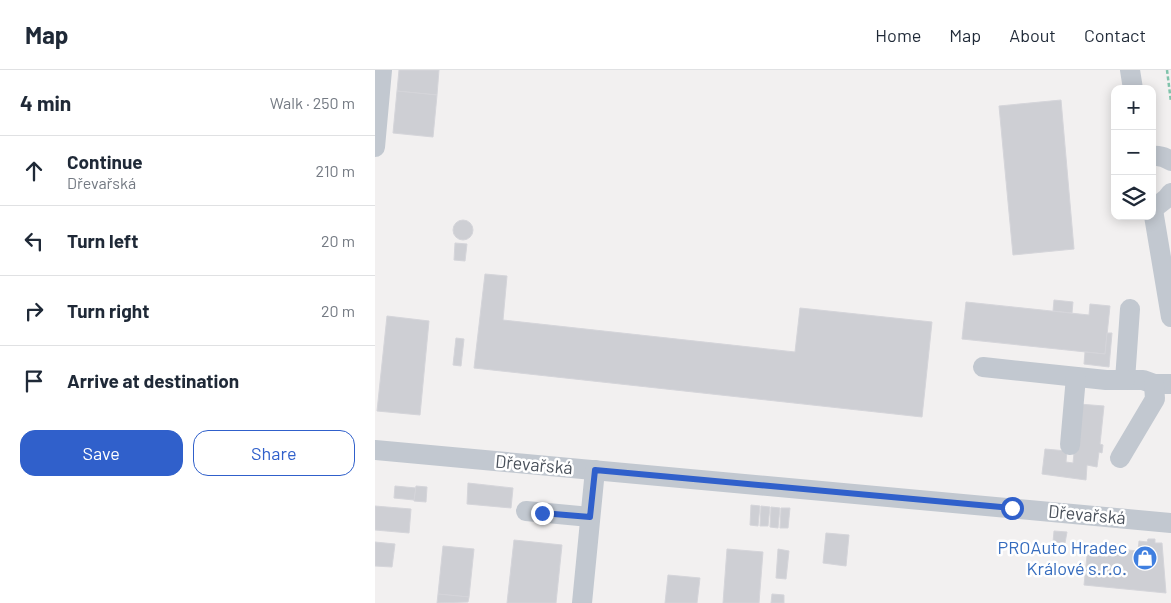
<!DOCTYPE html>
<meta charset="utf-8">
<style>
:root{--surface:#fff;--page:#f6f6f7;--text:#1f2937;--muted:#747a83;--line:#e0e1e3;--accent:#3060cb}
body{margin:0;font-family:Barlow,sans-serif;background:var(--page);color:var(--text)}
.controls{position:absolute;right:15px;top:15px;display:grid;overflow:hidden;border-radius:10px;box-shadow:0 2px 12px #0003}
.controls button{width:45px;height:45px;display:grid;place-items:center;padding:0;border:0;border-bottom:1px solid var(--line);background:var(--surface);color:var(--text);font:25px sans-serif}
.stop{position:absolute;width:15px;height:15px;margin:-11px;border:4px solid #3060cb;border-radius:50%;background:#fff}
.stop.end{background:#3060cb;border-color:#fff;box-shadow:0 1px 5px #0008}
.list{margin:0;padding:0;list-style:none}
h2{display:flex;justify-content:space-between;align-items:center;height:65px;margin:0;padding:0 20px;font-size:21px}
h2 small{font-size:16px;font-weight:400;color:var(--muted)}
.list li{display:grid;grid-template-columns:32px 1fr auto;gap:15px;align-items:center;box-sizing:border-box;height:70px;padding:0 20px;border-top:1px solid var(--line)}
.list b{display:block;font-size:19px;white-space:nowrap}
.list p{margin:0;font-size:16px;white-space:nowrap;color:var(--muted)}
.list em{font-size:16px;font-style:normal;color:var(--muted)}
.actions{display:flex;gap:10px;padding:15px 20px}
.actions a{flex:1;padding:11px 0;border:1px solid var(--accent);border-radius:15px;text-align:center;font-size:18px;color:var(--accent)}
.actions .main{background:var(--accent);color:#fff}
.icon{flex:none;width:28px;height:28px;fill:none;stroke:currentColor;stroke-width:2;stroke-linecap:round;stroke-linejoin:round}
.map{position:relative;flex:none;width:796px;height:533px;overflow:hidden}
header{display:flex;align-items:center;gap:30px;box-sizing:border-box;height:70px;padding:0 25px;background:var(--surface);border-bottom:1px solid var(--line)}
header strong{font-size:24px}
nav{display:flex;gap:28px;margin-inline-start:auto;font-size:18px}
main{display:flex}
aside{flex:1;background:var(--surface)}
.map>svg:first-child{display:block}
.building{fill:#cecfd4;stroke:#d5d5da}
.lines{fill:none;stroke-linecap:round;stroke-linejoin:round}
.path{stroke:#80c3ab;stroke-width:2.5;stroke-dasharray:4 2.5;stroke-linecap:butt}
.minor{stroke:#c2c8d0;stroke-width:20}
.route{stroke:#3060cb;stroke-width:6}
.labels{text-anchor:middle;stroke-width:5;stroke-linejoin:round;paint-order:stroke}
.street-label{font-size:18px;fill:#4a515b;stroke:#fff}
.shop-label{font-size:18px;fill:#366cbe;stroke:#fff;text-anchor:end}
</style>
<header>
<strong>Map</strong>
<nav><a>Home</a><a>Map</a><a>About</a><a>Contact</a></nav>
</header>
<main>
<aside>
<h2>4 min<small>Walk · 250 m</small></h2>
<ul class="list">
<li><svg class="icon" aria-label="ahead" viewBox="0 0 24 24"><path d="M12 20V5M6 11l6-6 6 6"/></svg><div><b>Continue</b><p>Dřevařská</p></div><em>210 m</em></li>
<li><svg class="icon" aria-label="left" viewBox="0 0 24 24"><path d="M17 20v-9H6M10 6l-5 5 5 5"/></svg><div><b>Turn left</b></div><em>20 m</em></li>
<li><svg class="icon" aria-label="right" viewBox="0 0 24 24"><path d="M7 20v-9h11M14 6l5 5-5 5"/></svg><div><b>Turn right</b></div><em>20 m</em></li>
<li><svg class="icon" aria-label="arrive" viewBox="0 0 24 24"><path d="M6 21V4h12l-3 4 3 4H6"/></svg><div><b>Arrive at destination</b></div></li>
</ul>
<div class="actions"><a class="main">Save</a><a>Share</a></div>
</aside>
<div class="map">
<svg width="796" height="533" viewBox="0 0 796 533">
<rect width="100%" height="100%" fill="#f2f0f0"/>
<g class="building">
<polygon points="24,0 64,0 62,25 22,21"/>
<polygon points="22,21 62,25 58,67 18,63"/>
<polygon points="686,30 699,179 638,185 624,36"/>
<circle cx="88" cy="160" r="10"/>
<polygon points="80,173 92,174 90,191 79,190"/>
<polygon points="110,204 132,206 128,250 420,282 425,238 557,252 547,347 99,298"/>
<polygon points="679,230 698,232 697,243 678,241"/>
<polygon points="591,232 714,245 715,234 735,236 730,284 587,269"/>
<polygon points="12,246 54,251 45,345 2,341"/>
<polygon points="732,263 737,263 734,297 709,294 710,282 730,284"/>
<polygon points="81,268 89,269 86,296 78,295"/>
<polygon points="704,334 729,336 725,374 728,375 727,383 724,382 722,397 712,395 711,410 667,404 670,379 692,381 691,392 698,393"/>
<polygon points="93,413 138,418 136,438 92,434"/>
<polygon points="20,416 41,418 39,430 19,428"/>
<polygon points="41,416 52,417 51,432 39,431"/>
<polygon points="376,435 385,436 383,456 375,455"/>
<polygon points="0,436 36,439 34,463 0,460"/>
<polygon points="386,436 395,437 393,456 385,456"/>
<polygon points="396,437 405,438 403,458 395,457"/>
<polygon points="406,438 415,438 413,458 405,458"/>
<polygon points="679,461 692,462 690,473 678,472"/>
<polygon points="451,463 474,465 471,496 448,493"/>
<polygon points="773,469 780,469 780,473 787,473 791,523 709,515 713,476 763,481 764,471 772,472"/>
<polygon points="139,470 187,475 181,533 132,533"/>
<polygon points="0,472 20,474 17,497 0,496"/>
<polygon points="68,476 99,479 94,527 63,524"/>
<polygon points="352,479 388,482 384,533 348,533"/>
<polygon points="403,479 414,481 411,509 401,508"/>
<polygon points="293,505 325,508 322,533 290,533"/>
<polygon points="63,524 94,527 93,532 62,533"/>
<polygon points="397,524 409,525 409,533 396,533"/>
</g>
<g class="lines">
<polyline class="path" points="792,0 796,32"/>
<g class="minor">
<polyline points="755,0 758,19"/>
<polyline points="0,77 7,0"/>
<path d="M777 86C785 85 790 87 796 91"/>
<polyline points="777,134 796,247"/>
<polyline points="778,139 792,128 796,123"/>
<polyline points="755,239 750,310 768,310 779,314 796,314"/>
<polyline points="608,297 731,310 750,310"/>
<polyline points="695,375 701,307"/>
<polyline points="0,380 796,453"/>
<polyline points="745,388 780,329 779,314"/>
<polyline points="151,441 215,447"/>
<polyline points="207,533 220,400"/>
</g>
</g>
<g class="lines">
<polyline class="route" points="167,443 215,447 220,400 637,438"/>
</g>
<defs>
<symbol id="shop-disc" viewBox="-11 -11 22 22"><circle r="9.5" fill="#3f7fe0" stroke="#fff"/><path d="M-5-2.5h2.3a2.7 3.5 0 0 1 5.4 0H5L5.5 6h-11ZM-1.5-2.5h3a1.5 2.3 0 0 0-3 0Z" fill="#fff"/></symbol>
</defs>
<g fill-rule="evenodd">
<use href="#shop-disc" x="756" y="474" width="28" height="28"/>
</g>
<g class="labels">
<g class="street-label">
<text transform="translate(159 395) rotate(5)" y="6">Dřevařská</text>
<text transform="translate(712 445) rotate(5)" y="6">Dřevařská</text>
</g>
<g class="shop-label">
<text x="752" y="484">PROAuto Hradec<tspan x="752" dy="21">Králové s.r.o.</tspan></text>
</g>
</g>
</svg>
<div class="controls">
<button>+</button>
<button>−</button>
<button><svg class="icon" aria-label="layers" viewBox="0 0 24 24"><path d="M12 4l9 5-9 5-9-5zM3 14l9 5 9-5"/></svg></button>
</div>
<div class="stop" style="left:637px;top:438px"></div>
<div class="stop end" style="left:167px;top:443px"></div>
</div>
</main>
